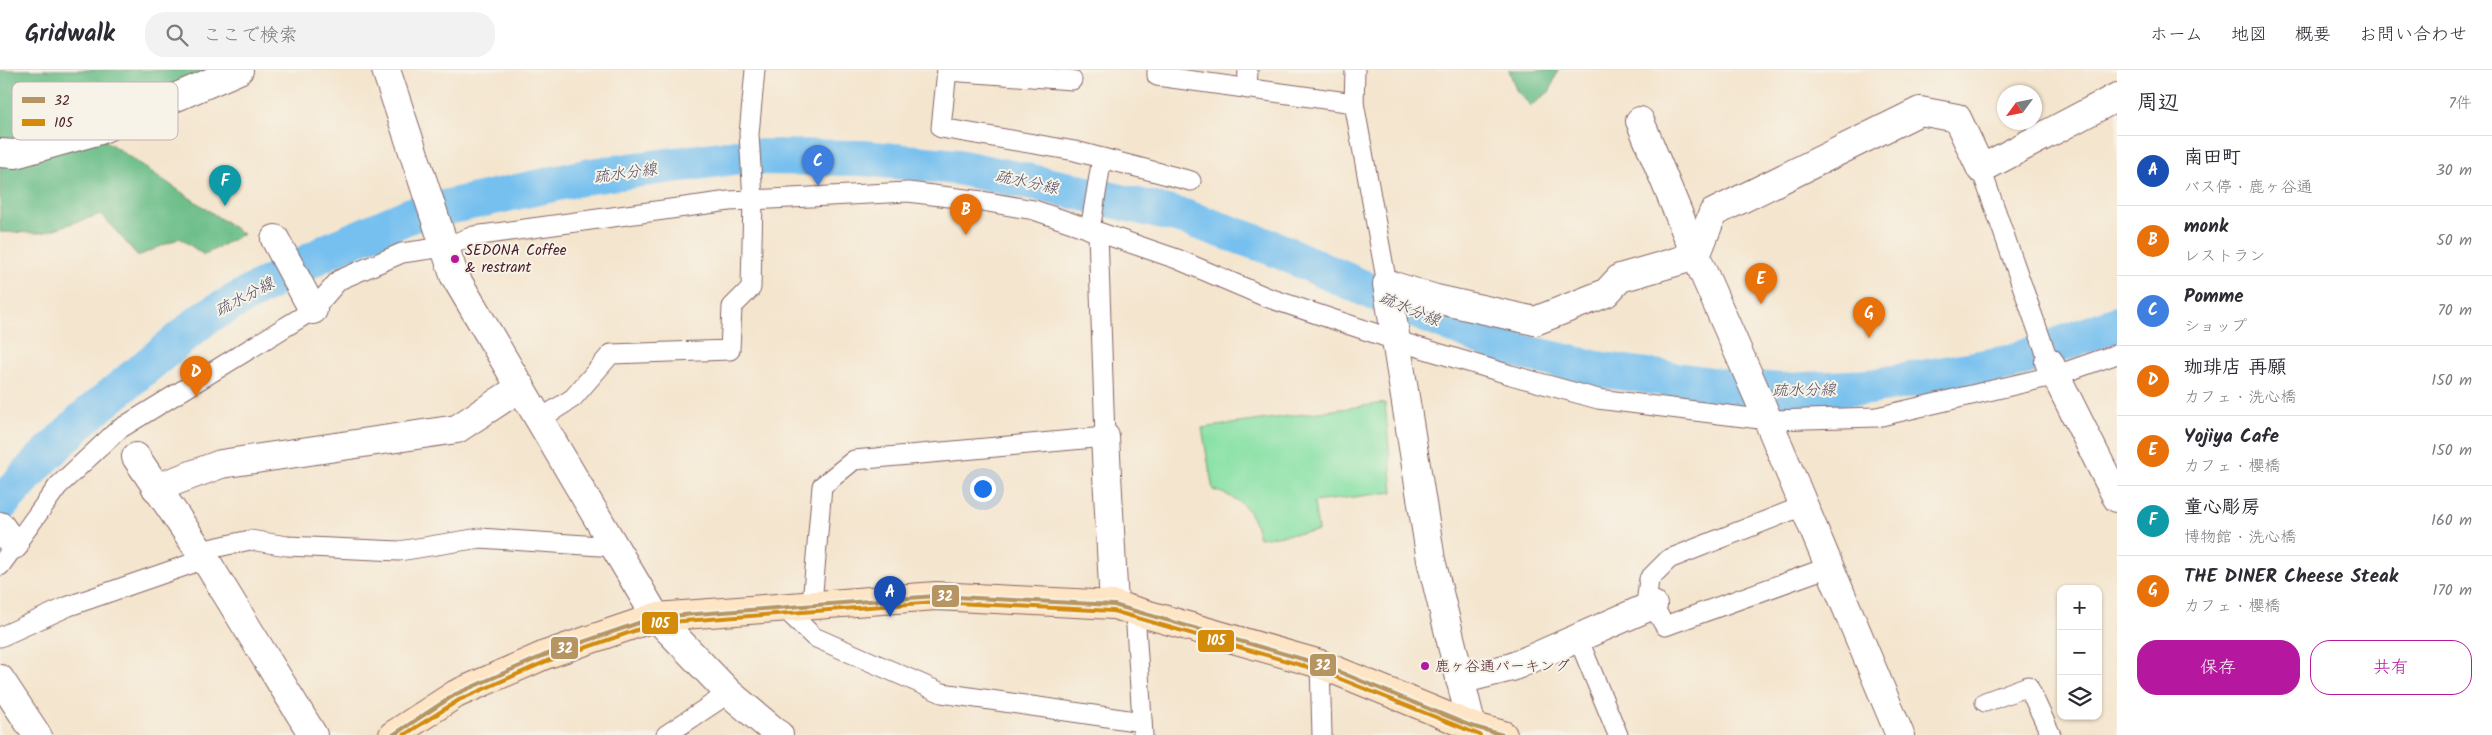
<!DOCTYPE html>
<html lang="ja">
<meta charset="utf-8">
<style>
:root{--surface:#fff;--page:#f2f2f3;--text:#2b2b33;--muted:#7c7c81;--line:#e1e1e2;--accent:#b5179e}
body{margin:0;font-family:Kalam,"Klee One",sans-serif;background:var(--page);color:var(--text)}
.controls{position:absolute;right:15px;bottom:15px;display:grid;overflow:hidden;border-radius:10px;box-shadow:0 1px 4px #0004}
.controls button{width:45px;height:45px;display:grid;place-items:center;padding:0;border:0;border-bottom:1px solid var(--line);background:var(--surface);color:var(--text);font:25px sans-serif}
.compass{position:absolute;left:1997px;top:15px;width:45px;height:45px;border-radius:50%;background:var(--surface);box-shadow:0 1px 4px #0004;rotate:237deg}
.you{position:absolute;left:982px;top:418px;width:18px;height:18px;margin:-12px;border:4px solid #fff;border-radius:50%;background:#1a73e8;box-shadow:0 0 0 8px #1a73e833}
.badge{display:grid;place-items:center;width:32px;height:32px;border-radius:50%;background:var(--accent);color:#fff;font-size:16px;font-weight:700}
.pin{position:absolute;translate:-50% -41px;filter:drop-shadow(0 1px 2px #0008)}
.pin::after{content:'';position:absolute;top:26px;width:18px;height:15px;background:inherit;clip-path:polygon(0 0,100% 0,50% 100%)}
.list{margin:0;padding:0;list-style:none}
h2{display:flex;justify-content:space-between;align-items:center;height:65px;margin:0;padding:0 20px;font-size:21px}
h2 small{font-size:16px;font-weight:400;color:var(--muted)}
.list li{display:grid;grid-template-columns:32px 1fr auto;gap:15px;align-items:center;box-sizing:border-box;height:70px;padding:0 20px;border-top:1px solid var(--line)}
.list b{display:block;font-size:19px;white-space:nowrap}
.list p{margin:0;font-size:16px;white-space:nowrap;color:var(--muted)}
.list em{font-size:16px;font-style:normal;color:var(--muted)}
.actions{display:flex;gap:10px;padding:15px 20px}
.actions a{flex:1;padding:11px 0;border:1px solid var(--accent);border-radius:20px;text-align:center;font-size:18px;color:var(--accent)}
.actions .main{background:var(--accent);color:#fff}
.icon{flex:none;width:28px;height:28px;fill:none;stroke:currentColor;stroke-width:2;stroke-linecap:round;stroke-linejoin:round}
.map{position:relative;flex:none;width:2117px;height:665px;overflow:hidden}
header{display:flex;align-items:center;gap:30px;box-sizing:border-box;height:70px;padding:0 25px;background:var(--surface);border-bottom:1px solid var(--line)}
header strong{font-size:24px}
nav{display:flex;gap:28px;margin-inline-start:auto;font-size:18px}
.search{width:350px;height:45px;background:var(--page);display:flex;align-items:center;gap:12px;box-sizing:border-box;padding:0 18px;border-radius:20px;color:var(--muted);font-size:19px}
main{display:flex}
aside{flex:1;background:var(--surface)}
.map>svg:first-child{display:block}
.green{fill:#88e1a6;stroke:#698068}
.forest{fill:#6ebf8b;stroke:#5c6f5b}
.lines{fill:none;stroke-linecap:round;stroke-linejoin:round}
.canal{stroke:#76c0ef;stroke-width:36}
.lane-casing{stroke:#866464;stroke-width:21}
.street-casing{stroke:#866464;stroke-width:30}
.secondary-casing{stroke:#866464;stroke-width:30}
.lane{stroke:#fff;stroke-width:19}
.street{stroke:#fff;stroke-width:28}
.secondary{stroke:#fde5c5;stroke-width:28}
.bus-1-casing{stroke:#f7f3e8;stroke-width:8}
.bus-2-casing{stroke:#f7f3e8;stroke-width:8}
.bus-1{stroke:#b79562;stroke-width:4}
.bus-2{stroke:#d48b09;stroke-width:4}
.poi-dot{fill:#b5179e;stroke:#f7f3e8;stroke-width:2}
.labels{text-anchor:middle;stroke-width:4;stroke-linejoin:round;paint-order:stroke}
.poi-label{font-size:15px;fill:#4a1f2b;stroke:#f7f3e8;text-anchor:start}
.water-label{font-size:16px;font-style:italic;fill:#574f66;stroke:#f7f3e8}
.key{fill:#f7f3e8;stroke:#c3b3af;stroke-width:1}
.key-label{font-size:14px;fill:#4a1f2b}
.line-badge{stroke:#f7f3e8;stroke-width:2}
.badge-label{font-size:14px;text-anchor:middle;font-weight:bold;fill:#fff}
</style>
<header>
<strong>Gridwalk</strong>
<div class="search"><svg class="icon" aria-label="search" viewBox="0 0 24 24"><circle cx="10" cy="10" r="6"/><path d="M15 15l6 6"/></svg>ここで検索</div>
<nav><a>ホーム</a><a>地図</a><a>概要</a><a>お問い合わせ</a></nav>
</header>
<main>
<div class="map">
<svg width="2117" height="665" viewBox="0 0 2117 665">
<rect width="100%" height="100%" fill="#f7f3e8"/>
<filter id="ink" filterUnits="userSpaceOnUse"><feTurbulence type="fractalNoise" baseFrequency=".02" numOctaves="2"/><feDisplacementMap in="SourceGraphic" scale="10" xChannelSelector="R" yChannelSelector="G"/><feConvolveMatrix kernelMatrix="1 2 1 2 8 2 1 2 1" color-interpolation-filters="sRGB"/></filter>
<filter id="wash" filterUnits="userSpaceOnUse"><feTurbulence type="fractalNoise" baseFrequency=".0096" numOctaves="4" result="noise"/><feDisplacementMap in="SourceGraphic" scale="20" xChannelSelector="R" yChannelSelector="G"/><feGaussianBlur stdDeviation="1.12" result="paint"/><feColorMatrix in="noise" values="0 0 0 0 0 0 0 0 0 0 0 0 0 0 0 0 0 1.4 0 .05"/><feComposite in="paint" operator="in"/></filter>
<g filter="url(#wash)">
<rect width="100%" height="100%" fill="#f4e5ce"/>
<path class="green" d="M1385 333 1393 422 1314 432 1318 461 1259 468C1252 438 1242 429 1213 420L1202 358Z"/>
<g class="forest">
<polygon points="0,0 229,0 84,56 243,164 204,185 180,168 138,186 101,144 42,163 0,162"/>
<polygon points="1509,0 1558,0 1550,21 1531,36 1516,20"/>
</g>
<g class="lines">
<polyline class="canal" points="0,435 34,397 84,348 206,247 330,180 411,145 590,106 736,87 862,88 957,97 1070,120 1184,147 1273,178 1409,238 1514,280 1597,299 1727,317 1783,321 1870,317 2009,293 2117,254"/>
</g>
</g>
<g filter="url(#ink)">
<g class="lines">
<defs>
<g id="lane">
<polyline points="947,0 941,58 1075,81 1191,111"/>
<polyline points="1157,0 1157,6 1354,33"/>
<polyline points="1355,0 1354,33 1387,214"/>
<polyline points="947,1 1072,10"/>
<polyline points="1247,19 1248,0"/>
<polyline points="1981,99 2049,292"/>
<polyline points="1090,160 1102,88"/>
<polyline points="540,349 573,328 611,284 730,280 732,237 751,218 753,130 749,64 755,0"/>
<polyline points="1803,436 1669,489 1649,509 1647,526 1665,556 1829,497"/>
<polyline points="200,481 250,470 287,476 399,481 480,468 615,477"/>
<polyline points="0,496 58,416 118,360 313,240 339,210 402,183 444,177 474,166 729,131 908,122 982,131 1034,140 1177,189 1266,227 1398,271 1511,305 1598,329 1768,350 1877,347 2057,305 2117,284"/>
<polyline points="812,534 822,416 854,390 1105,367 1098,163"/>
<polyline points="783,537 814,567 942,623 1142,652"/>
<polyline points="1135,541 1143,665"/>
<polyline points="0,567 69,536 205,489"/>
<polyline points="1578,568 1618,665"/>
<polyline points="1320,594 1322,665"/>
<polyline points="1985,632 2028,616 2051,665"/>
<polyline points="666,665 729,623"/>
</g>
<g id="street">
<polyline points="386,0 454,205 656,547 729,623 779,665"/>
<polyline points="0,83 15,84 100,60 239,0"/>
<polyline points="275,169 313,240"/>
<polyline points="2049,292 2117,428"/>
<polyline points="1105,367 1114,535"/>
<polyline points="136,387 205,489 313,665"/>
<polyline points="156,418 221,394 457,359 521,317"/>
<polyline points="0,456 14,475"/>
<polyline points="0,609 37,665"/>
<polyline points="1460,610 1512,597 1653,535"/>
<polyline points="1474,665 1431,490 1387,214 1436,229 1535,251 1606,223 1620,208 1696,186 1640,51"/>
<polyline points="1900,665 1762,336 1696,186 1713,143 1920,41 1957,48 1981,99 2117,27"/>
</g>
<polyline id="secondary" points="393,665 456,624 545,585 656,547 936,526 1114,535 1320,594 1471,656 1503,665"/>
</defs>
<use href="#lane" class="lane-casing"/>
<use href="#street" class="street-casing"/>
<use href="#secondary" class="secondary-casing"/>
<use href="#lane" class="lane"/>
<use href="#street" class="street"/>
<use href="#secondary" class="secondary"/>
<defs>
<polyline id="bus-1" points="393,665 456,624 545,585 656,547 936,526 1114,535 1320,594 1471,656 1503,665"/>
<polyline id="bus-2" points="404,665 459,630 547,591 657,553 936,532 1113,541 1318,600 1480,665"/>
</defs>
<use href="#bus-1" class="bus-1-casing"/>
<use href="#bus-2" class="bus-2-casing"/>
<use href="#bus-1" class="bus-1"/>
<use href="#bus-2" class="bus-2"/>
</g>
</g>
<g class="poi-dot">
<circle cx="455" cy="189" r="5"/>
<circle cx="1425" cy="596" r="5"/>
</g>
<g class="labels">
<g class="poi-label">
<text x="465" y="185">SEDONA Coffee<tspan x="465" dy="17">&amp; restrant</tspan></text>
<text x="1435" y="601">鹿ヶ谷通パーキング</text>
</g>
<g class="water-label">
<text transform="translate(625 102) rotate(-8)" y="6">疏水分線</text>
<text transform="translate(1027 111) rotate(12)" y="6">疏水分線</text>
<text transform="translate(244 226) rotate(-28)" y="6">疏水分線</text>
<text transform="translate(1410 238) rotate(23)" y="6">疏水分線</text>
<text transform="translate(1804 319) rotate(-1)" y="6">疏水分線</text>
</g>
</g>
<rect x="12" y="12" width="166" height="58" rx="8" class="key"/>
<rect x="22" y="27" width="23" height="6" fill="#b79562"/>
<rect x="22" y="49" width="23" height="7" fill="#d48b09"/>
<g class="key-label">
<text x="54" y="35">32</text>
<text x="54" y="57">105</text>
</g>
<g class="line-badge">
<rect x="931" y="514" width="29" height="24" rx="5" fill="#b79562"/>
<rect x="641" y="541" width="38" height="24" rx="5" fill="#d48b09"/>
<rect x="1197" y="559" width="38" height="24" rx="5" fill="#d48b09"/>
<rect x="550" y="566" width="29" height="24" rx="5" fill="#b79562"/>
<rect x="1309" y="583" width="28" height="24" rx="5" fill="#b79562"/>
</g>
<g class="badge-label">
<text x="945" y="531">32</text>
<text x="660" y="558">105</text>
<text x="1216" y="575">105</text>
<text x="565" y="583">32</text>
<text x="1323" y="600">32</text>
</g>
</svg>
<div class="controls">
<button>+</button>
<button>−</button>
<button><svg class="icon" aria-label="layers" viewBox="0 0 24 24"><path d="M12 4l9 5-9 5-9-5zM3 14l9 5 9-5"/></svg></button>
</div>
<svg class="compass" viewBox="-18 -18 36 36"><path d="M0-13l5 13h-10z" fill="#e53935"/><path d="M0 13l5-13h-10z" fill="#7c7c81"/></svg>
<div class="you"></div>
<div class="pin badge" style="left:890px;top:547px;background:#1a4fb4">A</div>
<div class="pin badge" style="left:966px;top:165px;background:#e8710a">B</div>
<div class="pin badge" style="left:818px;top:116px;background:#3f7fe0">C</div>
<div class="pin badge" style="left:196px;top:327px;background:#e8710a">D</div>
<div class="pin badge" style="left:1761px;top:234px;background:#e8710a">E</div>
<div class="pin badge" style="left:225px;top:136px;background:#0f9aa8">F</div>
<div class="pin badge" style="left:1869px;top:268px;background:#e8710a">G</div>
</div>
<aside>
<h2>周辺<small>7件</small></h2>
<ul class="list">
<li><span class="badge" style="background:#1a4fb4">A</span><div><b>南田町</b><p>バス停 · 鹿ヶ谷通</p></div><em>30 m</em></li>
<li><span class="badge" style="background:#e8710a">B</span><div><b>monk</b><p>レストラン</p></div><em>50 m</em></li>
<li><span class="badge" style="background:#3f7fe0">C</span><div><b>Pomme</b><p>ショップ</p></div><em>70 m</em></li>
<li><span class="badge" style="background:#e8710a">D</span><div><b>珈琲店 再願</b><p>カフェ · 洗心橋</p></div><em>150 m</em></li>
<li><span class="badge" style="background:#e8710a">E</span><div><b>Yojiya Cafe</b><p>カフェ · 櫻橋</p></div><em>150 m</em></li>
<li><span class="badge" style="background:#0f9aa8">F</span><div><b>童心彫房</b><p>博物館 · 洗心橋</p></div><em>160 m</em></li>
<li><span class="badge" style="background:#e8710a">G</span><div><b>THE DINER Cheese Steak</b><p>カフェ · 櫻橋</p></div><em>170 m</em></li>
</ul>
<div class="actions"><a class="main">保存</a><a>共有</a></div>
</aside>
</main>
